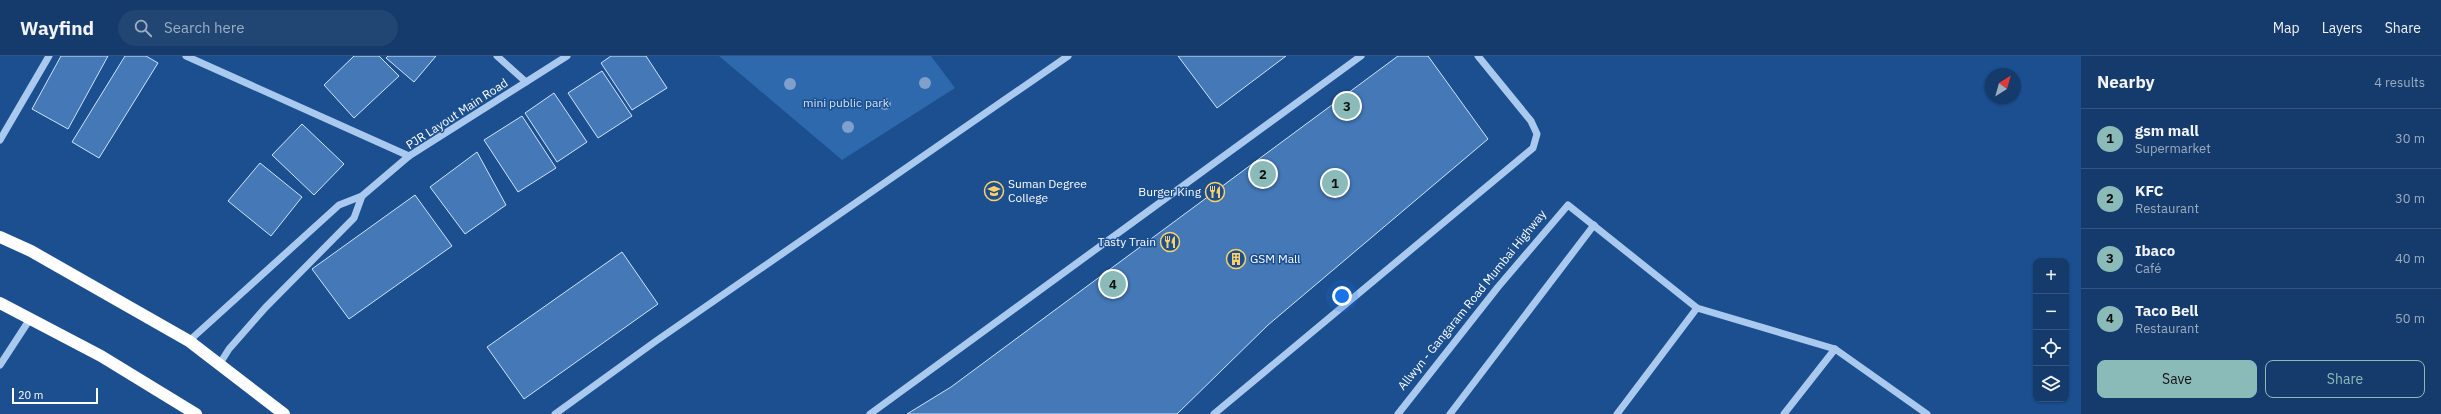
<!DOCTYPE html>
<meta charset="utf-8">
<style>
:root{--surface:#143b6b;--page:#214673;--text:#f1f3f6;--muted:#9dadc1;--line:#33557e;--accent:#8bbbb9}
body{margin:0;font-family:"IBM Plex Sans",sans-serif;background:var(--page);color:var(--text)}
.controls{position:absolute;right:12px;bottom:12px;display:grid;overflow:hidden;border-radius:8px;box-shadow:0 1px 3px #0004}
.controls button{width:36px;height:36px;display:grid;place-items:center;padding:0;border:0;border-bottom:1px solid var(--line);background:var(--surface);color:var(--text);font:20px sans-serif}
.compass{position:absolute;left:1985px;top:12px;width:36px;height:36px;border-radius:50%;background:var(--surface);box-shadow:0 1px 3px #0004;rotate:37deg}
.scale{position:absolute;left:12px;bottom:10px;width:86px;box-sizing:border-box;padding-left:4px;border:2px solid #fff;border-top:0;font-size:11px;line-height:14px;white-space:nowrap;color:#fff;-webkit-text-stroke:3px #1b4f8f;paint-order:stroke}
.you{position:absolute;left:1342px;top:240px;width:14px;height:14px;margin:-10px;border:3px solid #fff;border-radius:50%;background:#1a73e8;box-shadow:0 0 0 6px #1a73e833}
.badge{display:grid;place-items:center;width:26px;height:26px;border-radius:50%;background:var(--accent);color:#111;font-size:13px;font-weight:700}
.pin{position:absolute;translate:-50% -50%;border:2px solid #fff;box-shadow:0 1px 4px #0006}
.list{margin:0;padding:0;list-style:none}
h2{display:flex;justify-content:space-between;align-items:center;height:52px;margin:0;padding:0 16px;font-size:17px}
h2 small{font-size:13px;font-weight:400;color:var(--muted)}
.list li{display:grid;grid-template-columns:26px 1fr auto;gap:12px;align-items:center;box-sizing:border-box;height:60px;padding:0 16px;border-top:1px solid var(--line)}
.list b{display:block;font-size:15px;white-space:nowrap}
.list p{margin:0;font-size:13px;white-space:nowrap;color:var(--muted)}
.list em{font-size:13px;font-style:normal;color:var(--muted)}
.actions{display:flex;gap:8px;padding:12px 16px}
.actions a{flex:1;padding:9px 0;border:1px solid var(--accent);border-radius:8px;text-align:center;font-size:14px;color:var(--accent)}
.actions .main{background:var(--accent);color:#111}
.icon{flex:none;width:22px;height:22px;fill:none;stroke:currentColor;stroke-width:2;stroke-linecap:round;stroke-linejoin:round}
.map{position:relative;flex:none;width:2081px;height:358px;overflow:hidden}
header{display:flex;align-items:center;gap:24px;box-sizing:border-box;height:56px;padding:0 20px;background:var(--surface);border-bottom:1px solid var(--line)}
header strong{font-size:19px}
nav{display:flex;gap:22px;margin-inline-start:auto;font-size:14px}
.search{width:280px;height:36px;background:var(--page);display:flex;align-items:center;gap:10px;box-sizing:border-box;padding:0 14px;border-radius:22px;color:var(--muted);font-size:15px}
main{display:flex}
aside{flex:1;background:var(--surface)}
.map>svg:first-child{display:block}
.green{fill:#2e69ad}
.building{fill:#4478b7;stroke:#cfe3fa}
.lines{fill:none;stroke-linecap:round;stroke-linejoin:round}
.minor{stroke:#a9c9ee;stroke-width:7}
.highway{stroke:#fff;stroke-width:12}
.tree{fill:#7ea0ca}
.labels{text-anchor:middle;stroke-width:3;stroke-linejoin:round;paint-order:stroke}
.park-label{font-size:12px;fill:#cfe3fa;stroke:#1b4f8f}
.street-label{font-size:12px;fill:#fff;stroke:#1b4f8f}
.poi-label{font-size:12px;fill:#fff;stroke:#1b4f8f;text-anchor:start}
</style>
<header>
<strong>Wayfind</strong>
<div class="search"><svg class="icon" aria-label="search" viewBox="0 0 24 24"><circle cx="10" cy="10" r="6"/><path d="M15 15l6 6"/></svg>Search here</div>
<nav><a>Map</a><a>Layers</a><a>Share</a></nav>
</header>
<main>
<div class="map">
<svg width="2081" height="358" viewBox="0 0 2081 358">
<rect width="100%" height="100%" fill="#1b4f8f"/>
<polygon class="green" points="719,0 931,0 955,32 842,104"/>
<g class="building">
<polygon points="61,0 108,0 68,73 32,53"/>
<polygon points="125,0 146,0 158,7 99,102 72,86"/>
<polygon points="354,0 379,0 399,20 354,62 324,29"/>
<polygon points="388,0 436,0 414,26 386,2"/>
<polygon points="611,0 646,0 667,32 632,54 601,7"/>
<polygon points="1178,0 1286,0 1217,52"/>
<polygon points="1398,0 1428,0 1488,83 1268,269 1177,358 907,358 951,331"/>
<polygon points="602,15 632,60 598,82 568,37"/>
<polygon points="554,37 587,86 557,106 525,57"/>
<polygon points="522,60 556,112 518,136 484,84"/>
<polygon points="302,68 344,108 314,139 272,99"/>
<polygon points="477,96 506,149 465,178 430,131"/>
<polygon points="260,107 302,141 271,180 228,145"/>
<polygon points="415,139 452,190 349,263 312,213"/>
<polygon points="622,196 658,248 524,343 487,291"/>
</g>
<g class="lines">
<g class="minor">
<polyline points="186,0 409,100"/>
<polyline points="497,0 526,26"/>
<polyline points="0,84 49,0"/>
<polyline points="189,285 339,149 362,140 409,100 567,0"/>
<polyline points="0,309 30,263"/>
<polyline points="219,309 229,293 265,252 354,162 362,140"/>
<polyline points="555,358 656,285 1068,0"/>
<polyline points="870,358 1361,0"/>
<polyline points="1214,358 1533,92 1537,78 1531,65 1478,0"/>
<polyline points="1398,358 1498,231 1568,149 1697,252 1835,293 1927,358"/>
<polyline points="1450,358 1594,169"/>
<polyline points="1617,358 1697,252"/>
<polyline points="1784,358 1835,293"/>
</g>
<g class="highway">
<polyline points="0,181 31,195 189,285 284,358"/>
<polyline points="0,247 101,300 196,358"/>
</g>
</g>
<g class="tree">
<circle cx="925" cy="27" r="6"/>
<circle cx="790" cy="28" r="6"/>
<circle cx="885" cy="48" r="6"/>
<circle cx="848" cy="71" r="6"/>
</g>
<defs>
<symbol id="university-ring" viewBox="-11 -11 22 22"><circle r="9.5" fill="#1b4f8f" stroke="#ffd166" stroke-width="1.5"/><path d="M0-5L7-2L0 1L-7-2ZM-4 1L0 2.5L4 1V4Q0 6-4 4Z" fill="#ffd166"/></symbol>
<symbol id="restaurant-ring" viewBox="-11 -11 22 22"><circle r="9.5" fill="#1b4f8f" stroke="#ffd166" stroke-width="1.5"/><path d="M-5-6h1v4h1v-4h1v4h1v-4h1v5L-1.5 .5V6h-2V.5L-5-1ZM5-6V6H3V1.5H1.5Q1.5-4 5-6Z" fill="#ffd166"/></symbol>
<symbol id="building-ring" viewBox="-11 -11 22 22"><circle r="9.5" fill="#1b4f8f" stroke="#ffd166" stroke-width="1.5"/><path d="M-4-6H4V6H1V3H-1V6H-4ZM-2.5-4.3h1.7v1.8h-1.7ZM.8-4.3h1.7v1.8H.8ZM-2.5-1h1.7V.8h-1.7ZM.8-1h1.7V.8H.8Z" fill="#ffd166"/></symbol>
</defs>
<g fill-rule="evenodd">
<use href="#university-ring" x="983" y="124" width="22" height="22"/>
<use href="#restaurant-ring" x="1204" y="125" width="22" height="22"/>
<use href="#restaurant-ring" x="1159" y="175" width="22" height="22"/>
<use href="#building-ring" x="1225" y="192" width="22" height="22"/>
</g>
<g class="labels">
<g class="park-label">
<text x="846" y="51">mini public park</text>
</g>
<g class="street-label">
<text transform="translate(457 58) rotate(-33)" y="4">PJR Layout Main Road</text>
<text transform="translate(1472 244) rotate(-51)" y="4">Allwyn - Gangaram Road Mumbai Highway</text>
</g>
<g class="poi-label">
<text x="1008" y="132">Suman Degree<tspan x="1008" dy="14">College</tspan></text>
<text x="1201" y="140" text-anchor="end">Burger King</text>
<text x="1156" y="190" text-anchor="end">Tasty Train</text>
<text x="1250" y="207">GSM Mall</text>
</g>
</g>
</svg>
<div class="controls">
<button>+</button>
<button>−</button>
<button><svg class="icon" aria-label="locate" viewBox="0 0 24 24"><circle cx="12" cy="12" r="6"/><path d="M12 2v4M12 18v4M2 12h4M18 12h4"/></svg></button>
<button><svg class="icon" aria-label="layers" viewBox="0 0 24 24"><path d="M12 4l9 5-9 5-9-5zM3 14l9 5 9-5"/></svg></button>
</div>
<svg class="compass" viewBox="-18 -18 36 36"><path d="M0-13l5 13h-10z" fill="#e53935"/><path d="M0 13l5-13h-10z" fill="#9dadc1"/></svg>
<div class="scale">20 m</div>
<div class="you"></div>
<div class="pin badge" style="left:1335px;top:127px">1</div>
<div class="pin badge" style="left:1263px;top:118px">2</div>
<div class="pin badge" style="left:1347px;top:50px">3</div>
<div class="pin badge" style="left:1113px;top:228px">4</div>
</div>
<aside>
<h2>Nearby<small>4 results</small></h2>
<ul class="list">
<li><span class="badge">1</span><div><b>gsm mall</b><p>Supermarket</p></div><em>30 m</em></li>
<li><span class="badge">2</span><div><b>KFC</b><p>Restaurant</p></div><em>30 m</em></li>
<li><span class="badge">3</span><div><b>Ibaco</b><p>Café</p></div><em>40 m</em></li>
<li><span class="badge">4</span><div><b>Taco Bell</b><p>Restaurant</p></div><em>50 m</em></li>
</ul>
<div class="actions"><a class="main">Save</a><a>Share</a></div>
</aside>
</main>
